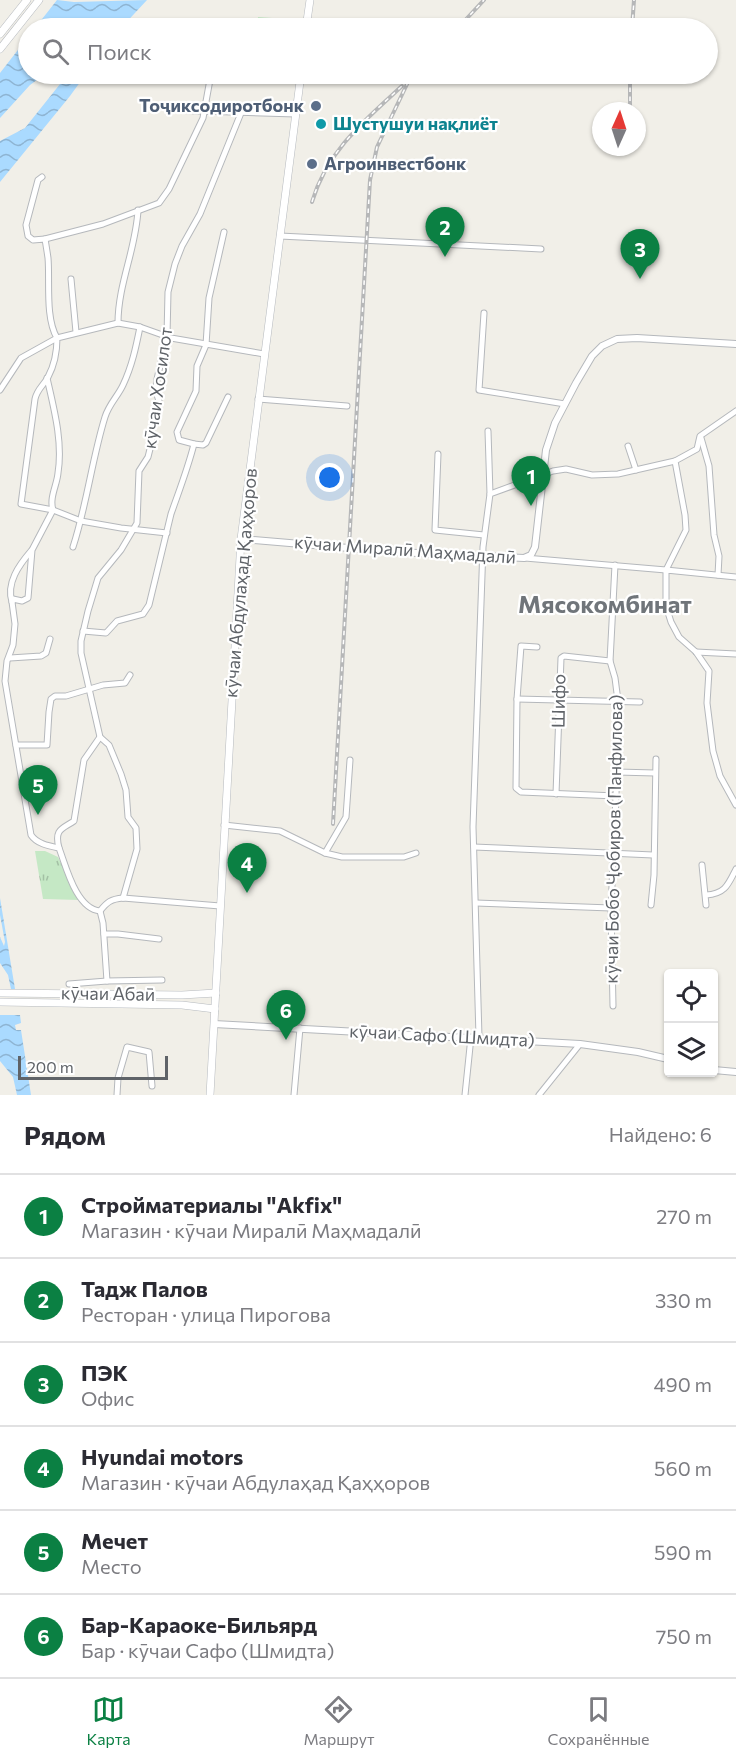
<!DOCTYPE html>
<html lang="ru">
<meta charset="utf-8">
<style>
:root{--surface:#fff;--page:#f7f7f7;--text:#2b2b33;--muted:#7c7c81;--line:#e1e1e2;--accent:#0b8043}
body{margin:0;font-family:Commissioner,sans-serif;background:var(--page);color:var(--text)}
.controls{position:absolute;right:18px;bottom:18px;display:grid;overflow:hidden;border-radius:6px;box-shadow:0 2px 4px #0004}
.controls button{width:54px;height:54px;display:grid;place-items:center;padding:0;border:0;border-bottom:2px solid var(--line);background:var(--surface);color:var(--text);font:30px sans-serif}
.compass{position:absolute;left:592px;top:102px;width:54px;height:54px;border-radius:50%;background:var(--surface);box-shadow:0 2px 4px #0004;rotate:3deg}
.scale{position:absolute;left:18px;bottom:15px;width:150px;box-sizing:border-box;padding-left:6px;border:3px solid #5f6368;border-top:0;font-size:16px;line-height:21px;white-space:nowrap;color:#5f6368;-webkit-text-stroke:4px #fff;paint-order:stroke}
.you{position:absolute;left:330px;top:478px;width:21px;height:21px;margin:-15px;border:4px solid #fff;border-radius:50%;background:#1a73e8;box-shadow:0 0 0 9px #1a73e833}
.badge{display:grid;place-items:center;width:39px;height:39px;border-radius:50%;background:var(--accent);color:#fff;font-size:20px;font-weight:700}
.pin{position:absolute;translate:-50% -50px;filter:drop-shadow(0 2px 3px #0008)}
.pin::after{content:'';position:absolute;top:32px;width:21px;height:18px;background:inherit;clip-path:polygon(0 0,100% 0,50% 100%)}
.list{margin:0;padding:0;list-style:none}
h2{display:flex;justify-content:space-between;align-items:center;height:78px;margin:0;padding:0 24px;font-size:26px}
h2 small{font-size:20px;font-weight:400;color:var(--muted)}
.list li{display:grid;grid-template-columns:39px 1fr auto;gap:18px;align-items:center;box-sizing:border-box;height:84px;padding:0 24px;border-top:2px solid var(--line)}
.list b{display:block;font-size:22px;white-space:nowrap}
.list p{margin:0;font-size:20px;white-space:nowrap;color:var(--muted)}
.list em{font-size:20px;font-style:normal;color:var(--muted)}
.icon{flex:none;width:33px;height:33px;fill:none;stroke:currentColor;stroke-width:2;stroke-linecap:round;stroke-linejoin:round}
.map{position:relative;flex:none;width:736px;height:1095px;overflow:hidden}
.search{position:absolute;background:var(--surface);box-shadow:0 2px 4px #0004;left:18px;right:18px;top:18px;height:66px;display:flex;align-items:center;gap:15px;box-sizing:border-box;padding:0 21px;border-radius:33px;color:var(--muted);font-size:22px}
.sheet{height:582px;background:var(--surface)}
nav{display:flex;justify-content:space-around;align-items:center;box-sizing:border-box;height:84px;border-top:2px solid var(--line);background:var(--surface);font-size:16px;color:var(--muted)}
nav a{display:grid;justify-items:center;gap:3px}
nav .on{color:var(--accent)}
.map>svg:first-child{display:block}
.grass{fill:url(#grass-tufts)}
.pitch{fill:#c5e8c5}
.water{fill:url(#water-waves)}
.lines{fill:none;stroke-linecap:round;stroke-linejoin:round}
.minor-casing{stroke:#b5b8bc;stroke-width:7}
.tertiary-casing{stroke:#b5b8bc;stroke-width:8}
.secondary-casing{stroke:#b6babf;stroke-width:8}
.minor{stroke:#fff;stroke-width:5}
.tertiary{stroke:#fff;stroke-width:6}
.secondary{stroke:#fff;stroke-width:7}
.rail-casing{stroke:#b6b7b8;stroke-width:4}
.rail{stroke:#fff;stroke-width:1.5;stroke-dasharray:4.5;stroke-linecap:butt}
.service-dot{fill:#5c6f8a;stroke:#fff;stroke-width:2}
.culture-dot{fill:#0f9aa8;stroke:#fff;stroke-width:2}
.labels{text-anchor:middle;stroke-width:4.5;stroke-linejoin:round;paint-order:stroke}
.service-label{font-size:18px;font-weight:bold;fill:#4e5e75;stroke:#fff;text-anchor:end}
.culture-label{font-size:18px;font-weight:bold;fill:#0d838f;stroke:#fff;text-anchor:start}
.street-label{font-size:18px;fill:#5f6368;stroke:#fff}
.district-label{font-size:24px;font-weight:bold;fill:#70757a;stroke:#fff}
</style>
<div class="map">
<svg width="736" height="1095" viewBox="0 0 736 1095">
<defs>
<pattern id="grass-tufts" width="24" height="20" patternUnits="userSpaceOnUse" patternTransform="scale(1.5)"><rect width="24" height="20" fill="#c5e8c5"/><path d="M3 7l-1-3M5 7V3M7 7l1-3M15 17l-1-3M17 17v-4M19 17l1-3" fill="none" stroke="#a3c0a4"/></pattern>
<pattern id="water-waves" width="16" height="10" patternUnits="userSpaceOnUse" patternTransform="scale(1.5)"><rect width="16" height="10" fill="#aadaff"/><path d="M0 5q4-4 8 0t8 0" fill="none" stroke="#8eb4d2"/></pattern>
</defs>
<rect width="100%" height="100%" fill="#f1efe8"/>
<polygon class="grass" points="35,851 45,851 58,857 79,900 43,899"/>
<g class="pitch">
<polygon points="258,17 272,18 272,28 257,28"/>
<polygon points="45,884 67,884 67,898 44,898"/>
</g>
<g class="water">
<polygon points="57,0 74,2 147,0 121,28 35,28"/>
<polygon points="28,37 28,74 45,74 30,85 0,118 0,73"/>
<polygon points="68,74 86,74 70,96 0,182 0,141 25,128"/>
<polygon points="0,898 15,989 11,989 8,975 0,963 0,937 4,946 5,942 0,915"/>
<polygon points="0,1015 20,1015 21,1023 15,1025 16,1030 21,1030 31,1095 17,1095 13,1077 0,1061"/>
</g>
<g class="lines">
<defs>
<g id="minor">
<polyline points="168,110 296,114"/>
<polyline points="280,236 541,249"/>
<polyline points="45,239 103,224 159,203 169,189 203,118 211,74"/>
<polyline points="71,279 76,332"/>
<polyline points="484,313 479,390 565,404"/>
<path d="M118 323C118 284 136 249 138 210"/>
<path d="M47 378C54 409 63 442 58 473 57 485 49 498 53 510L32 550 28 598 22 601 13 599 12 602 15 624 13 645 7 661 5 681 31 835C37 844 49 846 59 848 66 866 76 909 100 911 107 902 111 899 123 898L220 906"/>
<path d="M0 390 21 358 57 338C45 318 50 280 48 258 47 251 46 245 45 239L33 240 28 236 26 225 38 180 42 177"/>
<polyline points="258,399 347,406"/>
<polyline points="488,431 490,494"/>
<polyline points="701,438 709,466 714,535 719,556 718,575"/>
<polyline points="194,444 179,440 177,432 196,391 197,366 206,345 209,298 224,232"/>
<polyline points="628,446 636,470"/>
<polyline points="438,454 435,530 484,535"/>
<path d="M167 533 121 528 81 521 53 510 21 504 35 399C37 389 44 385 48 377 55 364 57 352 57 338L118 323 140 327 171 338 264 354"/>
<path d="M73 547C87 504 92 459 105 417 109 404 118 396 123 385 132 366 136 347 140 327"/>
<polyline points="525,558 666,570 686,530 685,515 675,461 697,449 700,436 736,411"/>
<polyline points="736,577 666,570 666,606 671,622 679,637 696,652 709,671 707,703 713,751 720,776 736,805"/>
<path d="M12 602C6 583 19 565 31 551"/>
<path d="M83 631 106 633 117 621 143 614 149 605 171 514C179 491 188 468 194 444L203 445 206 443 228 397"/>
<polyline points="537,647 521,646 517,699 516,788 521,792 616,796"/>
<polyline points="696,652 736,654"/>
<polyline points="10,658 41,656 46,653 50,639"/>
<polyline points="517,699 640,702"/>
<polyline points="16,745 47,745 49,712 51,699 55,696 66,696 103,685 125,683 130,675"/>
<polyline points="617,772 655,773"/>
<polyline points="556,794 561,658 564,656 610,661"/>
<polyline points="224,825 280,831 325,853 342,857 404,857 416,853"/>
<polyline points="474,847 653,855"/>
<path d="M59 848C54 829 62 829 74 821L84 760 100 737"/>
<polyline points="325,853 346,817 350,760"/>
<polyline points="702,865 706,905"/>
<path d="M706 895C725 894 728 885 736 869"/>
<polyline points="123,898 137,849 136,828 128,817 126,790 121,774 109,745 100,737 81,653 81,641 88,611 98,578 121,550 137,523 139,471 148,457 151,445 153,422 159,401 156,392 157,379 167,336 168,292 175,264 182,246 200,214 241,113"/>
<polyline points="476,903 611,908"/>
<polyline points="651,905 654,875 656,759"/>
<polyline points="100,911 103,923 107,981"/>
<polyline points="104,934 118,934 159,939"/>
<polyline points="69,984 107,981 162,980"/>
<polyline points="613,1006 611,908 616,796 618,701 615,678 610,661 615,565"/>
<polyline points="479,1037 473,827 483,547 490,494 553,471 566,469 592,475 618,474 675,461"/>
<polyline points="117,1095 118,1078 127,1047 149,1052 152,1086"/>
<polyline points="294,1095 300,1028"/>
<polyline points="465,1095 471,1037"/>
<polyline points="539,1095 580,1044"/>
</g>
<g id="tertiary">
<polyline points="241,539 396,552 524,558 531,555 535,547 546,450 555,423 576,383 592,356 602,346 617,339 637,338 736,344"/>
<polyline points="214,1024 580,1044 638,1052 668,1059"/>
<polyline points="714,1070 736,1072"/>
</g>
<g id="secondary">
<polyline points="306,28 310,0"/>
<polyline points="0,34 27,0"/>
<polyline points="0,49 39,0"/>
<polyline points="0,993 182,995 216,993"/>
<polyline points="0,1002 182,1005 215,1009"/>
<polyline points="210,1095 241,539 301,74"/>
</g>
</defs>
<use href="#minor" class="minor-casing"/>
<use href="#tertiary" class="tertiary-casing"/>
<use href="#secondary" class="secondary-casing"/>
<use href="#minor" class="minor"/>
<use href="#tertiary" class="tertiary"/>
<use href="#secondary" class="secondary"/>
<defs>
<g id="rail">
<polyline points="458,28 484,0"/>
<polyline points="632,28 634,0"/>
<polyline points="630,110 630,74"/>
<path d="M312 202C327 151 364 121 402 86"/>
<polyline points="333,824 370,180 377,147 409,80 416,74"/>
</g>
</defs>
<use href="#rail" class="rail-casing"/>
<use href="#rail" class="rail"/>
</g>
<g class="service-dot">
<circle cx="316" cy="106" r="6"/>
<circle cx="312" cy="164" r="6"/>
</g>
<circle class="culture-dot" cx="321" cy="124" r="6"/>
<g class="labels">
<g class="service-label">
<text x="304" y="112">Тоҷиксодиротбонк</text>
<text x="324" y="170" text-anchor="start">Агроинвестбонк</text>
</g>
<g class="culture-label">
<text x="333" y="130">Шустушуи нақлиёт</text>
</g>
<g class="street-label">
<text transform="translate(158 388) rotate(-82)" y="6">кӯчаи Хосилот</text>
<text transform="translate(405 550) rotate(4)" y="6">кӯчаи Миралӣ Маҳмадалӣ</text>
<text transform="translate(241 583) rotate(-85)" y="6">кӯчаи Абдулаҳад Қаҳҳоров</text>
<text transform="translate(559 701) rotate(-89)" y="6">Шифо</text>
<text transform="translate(614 839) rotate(-89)" y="6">кӯчаи Бобо Ҷобиров (Панфилова)</text>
<text transform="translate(108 994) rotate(1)" y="6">кӯчаи Абаӣ</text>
<text transform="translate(442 1036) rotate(3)" y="6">кӯчаи Сафо (Шмидта)</text>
</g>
<g class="district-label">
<text x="605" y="613">Мясокомбинат</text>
</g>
</g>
</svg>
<div class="controls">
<button><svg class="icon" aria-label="locate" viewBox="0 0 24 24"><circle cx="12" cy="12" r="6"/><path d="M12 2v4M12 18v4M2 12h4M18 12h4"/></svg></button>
<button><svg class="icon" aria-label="layers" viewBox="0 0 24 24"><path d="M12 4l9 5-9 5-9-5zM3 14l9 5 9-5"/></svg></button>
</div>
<svg class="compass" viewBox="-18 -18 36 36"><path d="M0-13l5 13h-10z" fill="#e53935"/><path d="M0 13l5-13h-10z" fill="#7c7c81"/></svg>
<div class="scale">200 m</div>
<div class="you"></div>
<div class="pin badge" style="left:531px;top:506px">1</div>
<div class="pin badge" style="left:445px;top:257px">2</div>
<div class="pin badge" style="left:640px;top:279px">3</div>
<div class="pin badge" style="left:247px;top:893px">4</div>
<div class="pin badge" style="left:38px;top:815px">5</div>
<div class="pin badge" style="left:286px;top:1040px">6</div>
<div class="search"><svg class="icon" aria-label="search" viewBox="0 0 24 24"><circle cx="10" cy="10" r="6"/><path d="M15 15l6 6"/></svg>Поиск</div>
</div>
<section class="sheet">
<h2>Рядом<small>Найдено: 6</small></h2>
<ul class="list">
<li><span class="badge">1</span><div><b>Стройматериалы &quot;Akfix&quot;</b><p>Магазин · кӯчаи Миралӣ Маҳмадалӣ</p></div><em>270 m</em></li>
<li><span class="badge">2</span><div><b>Тадж Палов</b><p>Ресторан · улица Пирогова</p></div><em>330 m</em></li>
<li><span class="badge">3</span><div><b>ПЭК</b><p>Офис</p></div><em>490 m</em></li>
<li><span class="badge">4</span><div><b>Hyundai motors</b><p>Магазин · кӯчаи Абдулаҳад Қаҳҳоров</p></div><em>560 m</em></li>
<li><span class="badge">5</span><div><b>Мечет</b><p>Место</p></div><em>590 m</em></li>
<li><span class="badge">6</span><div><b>Бар-Караоке-Бильярд</b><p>Бар · кӯчаи Сафо (Шмидта)</p></div><em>750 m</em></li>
</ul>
</section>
<nav>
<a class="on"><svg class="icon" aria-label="map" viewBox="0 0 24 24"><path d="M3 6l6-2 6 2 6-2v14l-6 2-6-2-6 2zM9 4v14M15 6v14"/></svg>Карта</a>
<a><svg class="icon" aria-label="directions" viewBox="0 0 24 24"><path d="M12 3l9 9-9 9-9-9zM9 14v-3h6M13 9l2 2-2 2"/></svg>Маршрут</a>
<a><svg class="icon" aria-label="saved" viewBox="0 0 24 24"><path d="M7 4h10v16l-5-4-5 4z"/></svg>Сохранённые</a>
</nav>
